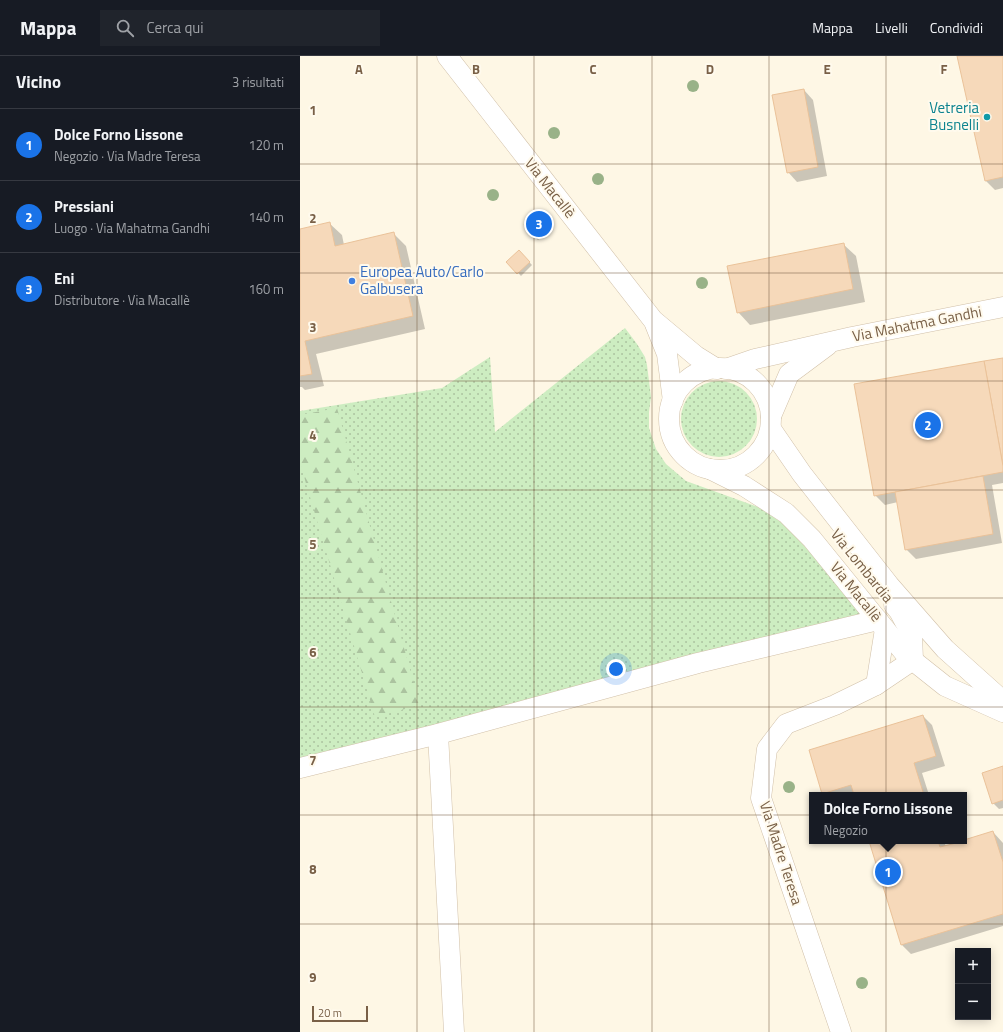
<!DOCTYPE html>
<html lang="it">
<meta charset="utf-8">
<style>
:root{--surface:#171b24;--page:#20242c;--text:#f1f3f6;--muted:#9ea1a6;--line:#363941;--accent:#1a73e8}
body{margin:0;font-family:"Titillium Web",sans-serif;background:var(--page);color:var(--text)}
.controls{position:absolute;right:12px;bottom:12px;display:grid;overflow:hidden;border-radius:0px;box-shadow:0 2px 10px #0003}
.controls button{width:36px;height:36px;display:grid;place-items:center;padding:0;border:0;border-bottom:1px solid var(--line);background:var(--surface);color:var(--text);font:20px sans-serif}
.scale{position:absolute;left:12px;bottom:10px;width:56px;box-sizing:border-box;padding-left:4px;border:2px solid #796047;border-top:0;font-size:11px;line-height:14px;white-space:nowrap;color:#796047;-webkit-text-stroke:3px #fffaed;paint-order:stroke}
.you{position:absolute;left:316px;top:613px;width:14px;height:14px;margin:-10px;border:3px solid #fff;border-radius:50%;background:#1a73e8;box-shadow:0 0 0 6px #1a73e833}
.badge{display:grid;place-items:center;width:26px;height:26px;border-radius:50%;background:var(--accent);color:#fff;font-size:13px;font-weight:700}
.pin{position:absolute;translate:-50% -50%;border:2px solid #fff;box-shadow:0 1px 4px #0006}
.popup{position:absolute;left:509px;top:736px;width:158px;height:52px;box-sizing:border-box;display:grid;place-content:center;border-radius:0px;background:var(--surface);filter:drop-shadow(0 1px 3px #0005);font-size:13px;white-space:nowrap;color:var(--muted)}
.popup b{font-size:15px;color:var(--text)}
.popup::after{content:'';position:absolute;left:50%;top:100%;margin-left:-8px;border:8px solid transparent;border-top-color:var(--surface)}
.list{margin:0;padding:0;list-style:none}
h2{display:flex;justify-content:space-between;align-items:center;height:52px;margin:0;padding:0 16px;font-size:17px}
h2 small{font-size:13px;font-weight:400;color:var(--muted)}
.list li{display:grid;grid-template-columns:26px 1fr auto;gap:12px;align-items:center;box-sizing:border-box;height:72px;padding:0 16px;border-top:1px solid var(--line)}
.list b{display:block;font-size:15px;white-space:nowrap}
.list p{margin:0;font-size:13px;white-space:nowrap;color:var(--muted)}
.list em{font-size:13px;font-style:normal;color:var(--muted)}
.icon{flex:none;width:22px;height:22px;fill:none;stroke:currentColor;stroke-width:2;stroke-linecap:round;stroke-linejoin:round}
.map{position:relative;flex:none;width:703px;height:976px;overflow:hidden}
header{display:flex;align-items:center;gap:24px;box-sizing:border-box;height:56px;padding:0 20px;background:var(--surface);border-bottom:1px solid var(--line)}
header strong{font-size:19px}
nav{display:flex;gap:22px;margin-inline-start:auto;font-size:14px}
.search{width:280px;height:36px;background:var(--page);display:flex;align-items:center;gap:10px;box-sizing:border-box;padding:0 14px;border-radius:0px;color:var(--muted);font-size:15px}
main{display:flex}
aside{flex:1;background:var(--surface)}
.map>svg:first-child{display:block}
.green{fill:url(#green-dots)}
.forest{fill:url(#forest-firs)}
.shadow{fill:#0003}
.building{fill:#f6d9ba;stroke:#eac299}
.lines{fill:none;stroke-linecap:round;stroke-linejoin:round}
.minor-casing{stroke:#d1c0a9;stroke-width:21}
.minor{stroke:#fff;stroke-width:20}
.tree{fill:#99b288}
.grid{fill:none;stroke:#796047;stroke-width:1;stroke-opacity:0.55}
.culture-dot{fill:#0f9aa8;stroke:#fffaed;stroke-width:1.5}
.shop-dot{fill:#3f7fe0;stroke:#fffaed;stroke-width:1.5}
.labels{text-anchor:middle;stroke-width:4;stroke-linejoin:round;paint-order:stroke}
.culture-label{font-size:15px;fill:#0d838f;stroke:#fffaed;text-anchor:end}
.street-label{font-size:15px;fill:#796047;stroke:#fffaed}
.shop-label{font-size:15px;fill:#366cbe;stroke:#fffaed;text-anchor:start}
.grid-label{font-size:13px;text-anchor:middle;font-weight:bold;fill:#796047;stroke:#fffaed;stroke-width:4;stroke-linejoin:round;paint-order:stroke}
</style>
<header>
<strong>Mappa</strong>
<div class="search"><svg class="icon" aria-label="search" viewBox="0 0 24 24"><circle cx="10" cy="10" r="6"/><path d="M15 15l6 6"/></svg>Cerca qui</div>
<nav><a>Mappa</a><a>Livelli</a><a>Condividi</a></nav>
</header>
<main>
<aside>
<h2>Vicino<small>3 risultati</small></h2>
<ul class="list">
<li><span class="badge">1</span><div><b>Dolce Forno Lissone</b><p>Negozio · Via Madre Teresa</p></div><em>120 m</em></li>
<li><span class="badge">2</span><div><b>Pressiani</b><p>Luogo · Via Mahatma Gandhi</p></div><em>140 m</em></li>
<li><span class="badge">3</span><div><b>Eni</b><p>Distributore · Via Macallè</p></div><em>160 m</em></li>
</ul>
</aside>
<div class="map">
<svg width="703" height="976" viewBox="0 0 703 976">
<defs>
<pattern id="green-dots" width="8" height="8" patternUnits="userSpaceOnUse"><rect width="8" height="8" fill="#cdedc1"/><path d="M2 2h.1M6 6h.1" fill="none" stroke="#abc39f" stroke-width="1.8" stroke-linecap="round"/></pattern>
<pattern id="forest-firs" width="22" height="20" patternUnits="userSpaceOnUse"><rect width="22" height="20" fill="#cdedc1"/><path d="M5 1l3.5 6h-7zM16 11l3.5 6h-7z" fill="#abc39f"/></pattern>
</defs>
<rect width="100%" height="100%" fill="#fef7e5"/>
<g class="green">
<polygon points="325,272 337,288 345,301 347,309 351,341 349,356 349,372 356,393 366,408 386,425 458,451 484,468 581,573 402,614 0,721 0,355 142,332 190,301 195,376"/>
<circle cx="419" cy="363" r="38"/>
</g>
<polygon class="forest" points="37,352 120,649 75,661 0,407 0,359"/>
<g class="shadow">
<polygon points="658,0 703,0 703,132 695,134 686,125"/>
<polygon points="504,34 513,44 527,120 497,126 488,116"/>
<polygon points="244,158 254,171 238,184 235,181"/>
<polygon points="29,167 42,179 44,189 93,177 106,190 125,273 16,298 24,330 5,334 2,331 0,331 0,174"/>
<polygon points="543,188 556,200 565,246 450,269 438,256"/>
<polygon points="219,195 232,209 221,220 208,206"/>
<polygon points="703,303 703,427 692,429 702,487 616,503 606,493 598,446 585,449 575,439"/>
<polygon points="623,660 632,669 645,710 622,717 629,739 524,739 523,738"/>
<polygon points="703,711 703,752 699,753 693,747"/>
<polygon points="693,776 703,787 703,870 611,898 602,889 570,785 644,785 646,791"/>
</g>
<g class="building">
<polygon points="657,0 703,0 703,121 685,125"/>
<polygon points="504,33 518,111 487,117 472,39"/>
<polygon points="242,154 252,168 235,182 224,168"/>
<polygon points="30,166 35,190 94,176 113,260 5,285 12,318 0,320 0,173"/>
<polygon points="544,187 553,233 437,257 427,210"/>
<polygon points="219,194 230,206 217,218 206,206"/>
<polygon points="703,302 703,410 684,305"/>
<polygon points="684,305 703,410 703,416 574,440 554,328"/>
<polygon points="683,420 693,478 605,494 595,436"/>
<polygon points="623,659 636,700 614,707 624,739 554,739 551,729 522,738 509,694"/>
<polygon points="703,710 703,744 692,748 682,717"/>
<polygon points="693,775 703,806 703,858 601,889 569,785 638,785 640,791 664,785 664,784"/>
</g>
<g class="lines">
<defs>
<g id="minor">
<polyline points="147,0 353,264 396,300 417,313"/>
<polyline points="355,268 367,298 373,345"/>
<circle cx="420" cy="363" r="51"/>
<polyline points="426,313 455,303 552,281 703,251"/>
<polyline points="471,360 489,318 528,289"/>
<polyline points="471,373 502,418 589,529 645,593 703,645"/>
<polyline points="410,413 444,430 486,457 512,483 606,599 645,630 703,656"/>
<polyline points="594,549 599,555 612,579 613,604"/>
<polyline points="576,629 585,573"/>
<polyline points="138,678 154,976"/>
<polyline points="0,712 138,678 398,607 578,564"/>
<polyline points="541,976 461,742 467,693 486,668 535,649 576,629 613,604"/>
</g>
</defs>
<use href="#minor" class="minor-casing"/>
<use href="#minor" class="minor"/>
</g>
<g class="tree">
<circle cx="393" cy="30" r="6"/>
<circle cx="254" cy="77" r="6"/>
<circle cx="298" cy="123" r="6"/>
<circle cx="193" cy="139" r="6"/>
<circle cx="402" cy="227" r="6"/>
<circle cx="489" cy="731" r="6"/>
<circle cx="562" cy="927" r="6"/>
</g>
<path class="grid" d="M117 0V976M234 0V976M352 0V976M469 0V976M586 0V976M0 108H703M0 217H703M0 325H703M0 434H703M0 542H703M0 651H703M0 759H703M0 868H703"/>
<circle class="culture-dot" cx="687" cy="61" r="4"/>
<circle class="shop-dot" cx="52" cy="225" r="4"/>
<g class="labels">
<g class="culture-label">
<text x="679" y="57">Vetreria<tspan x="679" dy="17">Busnelli</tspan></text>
</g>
<g class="street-label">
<text transform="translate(250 132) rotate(52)" y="5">Via Macallè</text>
<text transform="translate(617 268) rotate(-11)" y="5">Via Mahatma Gandhi</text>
<text transform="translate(562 510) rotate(51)" y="5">Via Lombardia</text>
<text transform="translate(556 536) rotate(51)" y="5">Via Macallè</text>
<text transform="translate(481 797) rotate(72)" y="5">Via Madre Teresa</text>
</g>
<g class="shop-label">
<text x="60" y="221">Europea Auto/Carlo<tspan x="60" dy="17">Galbusera</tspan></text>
</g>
</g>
<g class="grid-label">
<text x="59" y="18">A</text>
<text x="176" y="18">B</text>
<text x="293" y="18">C</text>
<text x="410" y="18">D</text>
<text x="527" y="18">E</text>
<text x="644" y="18">F</text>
<text x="13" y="59">1</text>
<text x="13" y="167">2</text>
<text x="13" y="276">3</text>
<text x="13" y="384">4</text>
<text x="13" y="493">5</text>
<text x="13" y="601">6</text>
<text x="13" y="709">7</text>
<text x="13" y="818">8</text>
<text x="13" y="926">9</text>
</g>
</svg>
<div class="controls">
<button>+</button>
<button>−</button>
</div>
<div class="scale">20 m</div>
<div class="you"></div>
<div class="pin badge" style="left:588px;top:816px">1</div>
<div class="popup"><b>Dolce Forno Lissone</b>Negozio</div>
<div class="pin badge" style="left:628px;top:369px">2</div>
<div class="pin badge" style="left:239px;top:168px">3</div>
</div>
</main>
